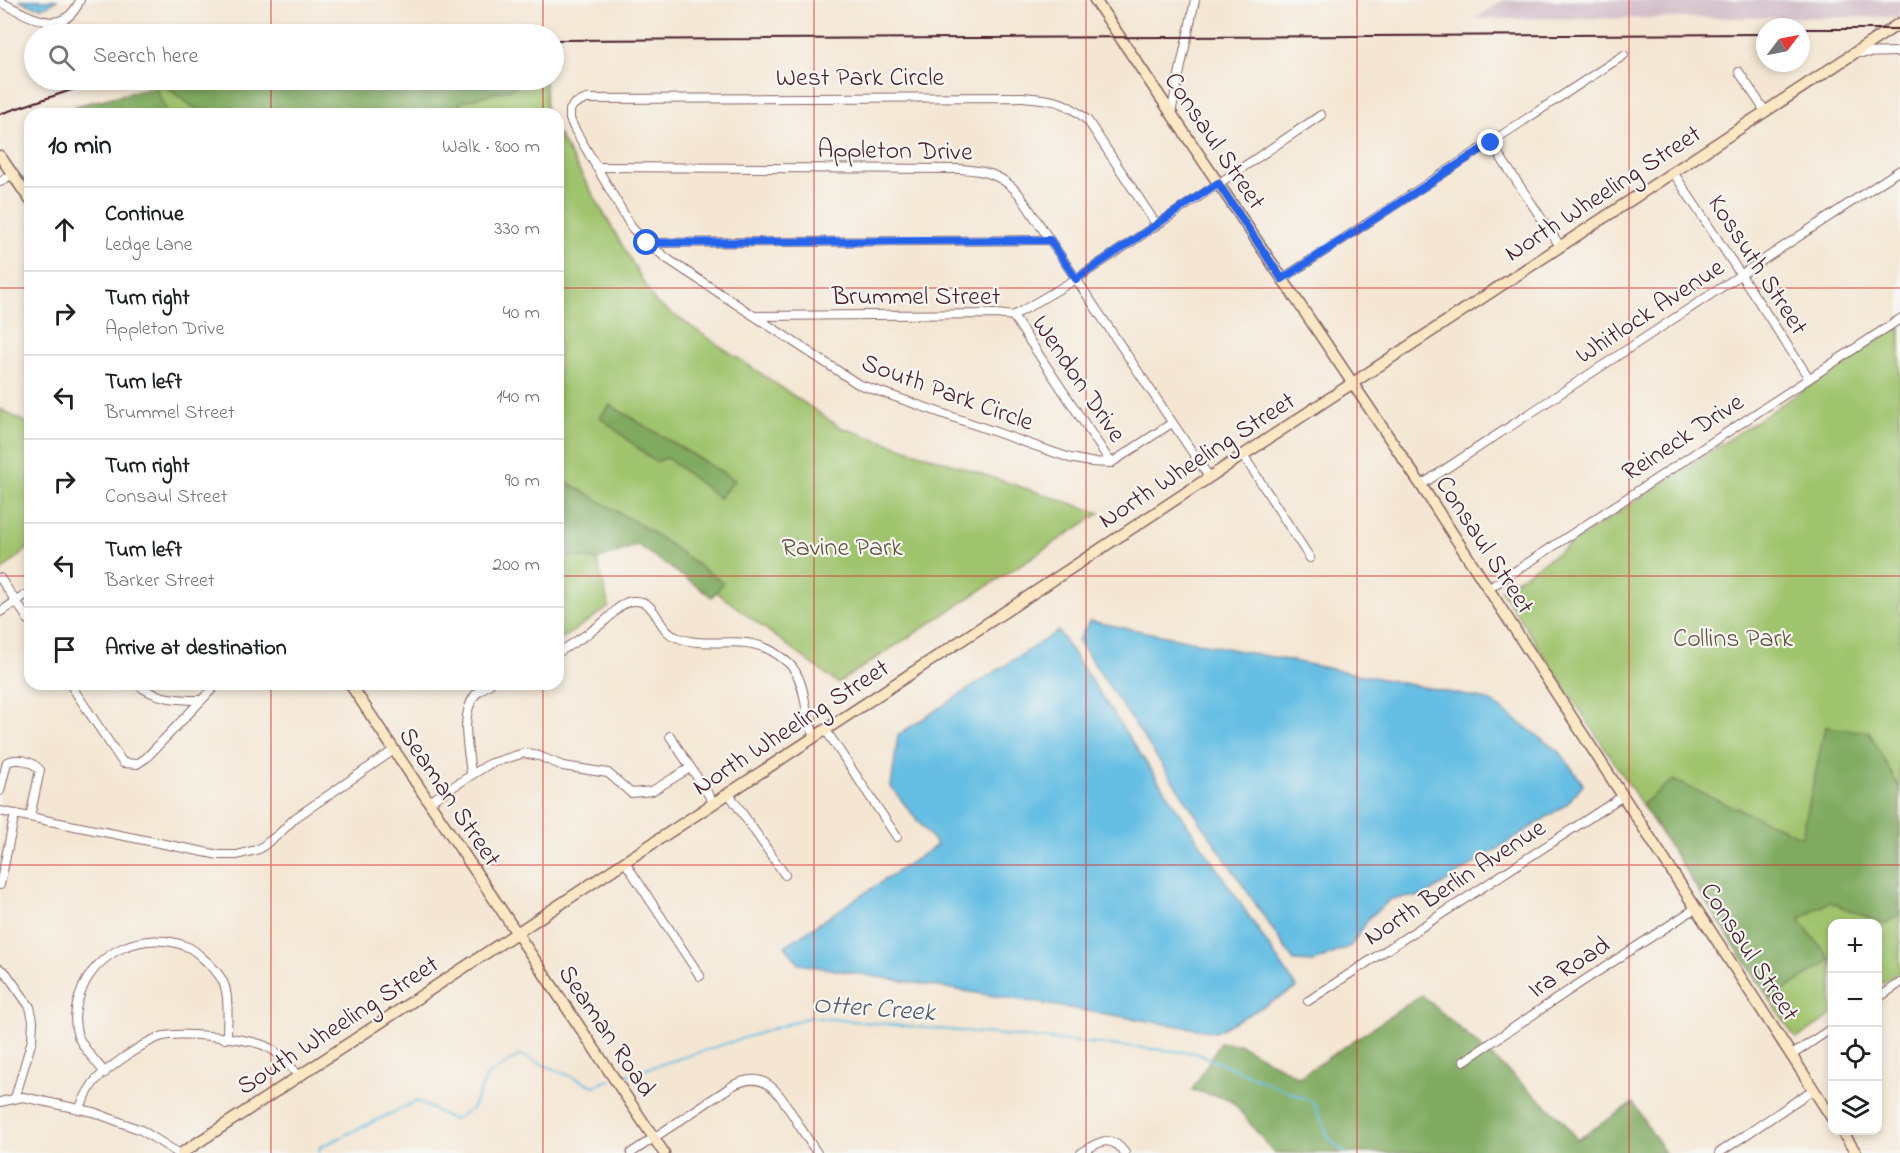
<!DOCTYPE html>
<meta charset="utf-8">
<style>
:root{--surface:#fff;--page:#f2f2f2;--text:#202124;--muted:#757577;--line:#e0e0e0}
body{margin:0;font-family:"Indie Flower",sans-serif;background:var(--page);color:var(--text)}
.controls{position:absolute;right:18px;bottom:18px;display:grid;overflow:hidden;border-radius:12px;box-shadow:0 3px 9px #0003}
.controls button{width:54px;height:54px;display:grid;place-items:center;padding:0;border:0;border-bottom:2px solid var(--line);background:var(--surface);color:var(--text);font:30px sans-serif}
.compass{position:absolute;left:1756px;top:18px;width:54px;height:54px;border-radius:50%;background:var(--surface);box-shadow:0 3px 9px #0003;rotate:58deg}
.stop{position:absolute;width:18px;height:18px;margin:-14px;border:4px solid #2563eb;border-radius:50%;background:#fff}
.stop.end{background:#2563eb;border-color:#fff;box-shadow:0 2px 6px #0008}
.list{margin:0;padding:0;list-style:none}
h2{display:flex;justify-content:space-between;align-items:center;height:78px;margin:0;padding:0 24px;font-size:26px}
h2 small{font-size:20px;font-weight:400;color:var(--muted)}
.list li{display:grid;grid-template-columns:39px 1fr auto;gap:18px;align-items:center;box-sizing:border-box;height:84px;padding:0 24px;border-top:2px solid var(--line)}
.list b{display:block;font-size:22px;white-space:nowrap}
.list p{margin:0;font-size:20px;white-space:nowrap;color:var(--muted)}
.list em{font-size:20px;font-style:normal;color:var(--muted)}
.icon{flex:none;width:33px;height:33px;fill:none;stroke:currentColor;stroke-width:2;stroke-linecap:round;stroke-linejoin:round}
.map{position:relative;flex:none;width:1900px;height:1153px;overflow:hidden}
.search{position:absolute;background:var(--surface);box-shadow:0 3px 9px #0003;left:24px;top:24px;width:540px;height:66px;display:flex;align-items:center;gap:15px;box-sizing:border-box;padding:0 21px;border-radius:33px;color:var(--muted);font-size:22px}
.panel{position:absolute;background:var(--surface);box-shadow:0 3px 9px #0003;left:24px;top:108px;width:540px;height:582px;border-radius:18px}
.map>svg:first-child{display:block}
.industrial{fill:#d2bdc8}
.green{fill:#a0c46e;stroke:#75724c;stroke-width:1.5}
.forest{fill:#80aa61;stroke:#656446;stroke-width:1.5}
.water{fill:#65bee3;stroke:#586e87;stroke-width:1.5}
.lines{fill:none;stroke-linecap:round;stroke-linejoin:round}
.stream{stroke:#65bee3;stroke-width:2}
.street-casing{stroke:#866566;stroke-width:10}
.secondary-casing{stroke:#866566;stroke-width:13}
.street{stroke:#fff;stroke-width:8}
.secondary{stroke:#fae7c3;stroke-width:10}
.rail{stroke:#4a1f2b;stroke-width:2}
.route{stroke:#2563eb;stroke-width:8}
.grid{fill:none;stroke:#d62828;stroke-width:1.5;stroke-opacity:0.55}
.labels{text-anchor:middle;stroke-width:4.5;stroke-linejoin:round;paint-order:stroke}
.street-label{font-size:26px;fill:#4a1f2b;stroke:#f6f6f2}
.park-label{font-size:26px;fill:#64513f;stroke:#f6f6f2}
.water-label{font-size:27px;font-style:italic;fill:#53576b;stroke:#f6f6f2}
</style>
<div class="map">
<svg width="1900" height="1153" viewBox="0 0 1900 1153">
<rect width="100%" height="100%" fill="#f6f6f2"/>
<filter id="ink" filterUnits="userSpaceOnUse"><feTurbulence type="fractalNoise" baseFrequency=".0167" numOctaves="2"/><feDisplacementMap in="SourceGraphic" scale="12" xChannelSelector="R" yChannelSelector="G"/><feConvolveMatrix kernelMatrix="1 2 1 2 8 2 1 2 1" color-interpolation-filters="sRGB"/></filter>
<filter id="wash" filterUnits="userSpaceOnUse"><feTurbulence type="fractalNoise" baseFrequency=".008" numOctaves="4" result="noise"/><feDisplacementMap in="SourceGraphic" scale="24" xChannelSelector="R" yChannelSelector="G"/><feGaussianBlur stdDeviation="1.35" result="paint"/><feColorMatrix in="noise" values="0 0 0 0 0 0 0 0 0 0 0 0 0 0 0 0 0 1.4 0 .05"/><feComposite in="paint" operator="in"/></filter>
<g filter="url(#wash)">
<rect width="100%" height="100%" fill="#f4e6d3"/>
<polygon class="industrial" points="1503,0 1900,0 1900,17 1475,19"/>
<g class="green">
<polygon points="189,80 545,80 546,114 81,114 75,106"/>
<polygon points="558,134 655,302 840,427 1100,513 838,683 656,547 558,488"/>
<polygon points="1900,326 1900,971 1878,986 1878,924 1832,924 1832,1015 1796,1039 1501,590"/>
<polygon points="0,409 30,425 30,547 1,571"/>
<polygon points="558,543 567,555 597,560 609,607 558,641"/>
</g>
<g class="forest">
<polygon points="189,80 531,80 510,89 460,102 461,114 203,114 163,85"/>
<polygon points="155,87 168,114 80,114 75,106"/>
<polygon points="610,405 735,480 719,498 667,458 655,462 600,417"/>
<polygon points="558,477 649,530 723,583 712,597 638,545 597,560 566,555 558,543"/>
<polygon points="1825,727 1869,732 1900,789 1900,914 1885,924 1829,902 1799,919 1831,960 1770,999 1642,804 1673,780 1802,837"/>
<polygon points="1422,995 1563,1120 1577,1140 1633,1103 1665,1153 1274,1153 1231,1100 1192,1090 1220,1043 1239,1044 1299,1077"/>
</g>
<g class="water">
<path d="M20 0H57C43 11 35 8 20 0Z"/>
<polygon points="1090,621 1488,700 1560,752 1583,784 1567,804 1424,896 1391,899 1369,918 1351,946 1314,962 1294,961 1078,640"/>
<polygon points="1058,631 1297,988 1216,1032 799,964 785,946 937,845 891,787 898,735"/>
</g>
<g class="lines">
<g class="stream">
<polyline points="618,1078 810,1017 1196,1053 1313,1102 1330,1140 1345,1153"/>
<polyline points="319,1153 320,1147 417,1101 453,1120 472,1109 487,1076 520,1055 594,1086 610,1080"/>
</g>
</g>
</g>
<g filter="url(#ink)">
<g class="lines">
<defs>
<g id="street">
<path d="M0 2C28 15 63 40 80 0"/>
<polyline points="1854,53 1900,52"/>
<polyline points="1739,72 1765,111"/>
<polyline points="1171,113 1195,0"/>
<polyline points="1491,143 1560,246"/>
<path d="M596 167 959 169C985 170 1002 175 1019 194L1209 477"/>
<polyline points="1673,172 1809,378"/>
<polyline points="0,182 12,174"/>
<path d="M1156 224 1088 121C1064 99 1053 100 1022 97L587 99 574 104 570 110V119L574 128 632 228 647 243 669 260 858 384 1070 458 1090 462 1111 463 1172 423"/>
<polyline points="647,243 1049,240"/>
<polyline points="1282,279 1624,55"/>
<polyline points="756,316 996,314 1013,316 1076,279 1321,115"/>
<polyline points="1013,316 1111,463"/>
<polyline points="1243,455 1310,558"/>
<polyline points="1421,485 1900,170"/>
<polyline points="0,578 30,622"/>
<polyline points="1488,589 1900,319"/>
<polyline points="0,612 30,592"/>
<path d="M558 653C574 642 593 632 607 619 615 612 621 602 633 601 658 599 656 630 676 637 710 651 745 631 778 655 784 659 791 664 795 671 807 690 804 716 815 736"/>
<polyline points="70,684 123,763 137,764 146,758 217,684"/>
<path d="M137 684C155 699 178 700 201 700"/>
<polyline points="825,729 897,837"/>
<polyline points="670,736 714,803"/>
<path d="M471 774C469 750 459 717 475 695 479 691 485 687 490 684"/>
<path d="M0 791 7 762C18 757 32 761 40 770L30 817"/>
<polyline points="729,794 785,875"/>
<polyline points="429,802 489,764 524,753 539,756 563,766 608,773 631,793 652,791 690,768"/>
<polyline points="0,811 219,855 237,855 259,849 279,834 295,818 394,750"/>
<polyline points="625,862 700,976"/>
<polyline points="0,885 15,814"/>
<polyline points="0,969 6,973 30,1007 33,1020 32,1040 15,1098"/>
<polyline points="1878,998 1900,983"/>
<polyline points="1308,1001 1623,796"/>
<polyline points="1792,1055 1832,1028"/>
<polyline points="1464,1061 1577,985 1696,908"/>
<path d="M105 1073C97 1062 83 1049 78 1036 73 1022 75 1008 80 995 93 952 145 928 188 947 195 950 201 957 206 961 215 969 224 979 226 991 229 1006 227 1023 227 1038L225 1039"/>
<polyline points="0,1102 23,1097 93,1112 141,1130 178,1153"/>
<path d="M79 1109C84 1099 88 1090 95 1081 106 1069 144 1042 160 1037 177 1031 242 1038 260 1044 276 1049 289 1063 298 1076"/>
<path d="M631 1153 732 1086C765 1068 778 1092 794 1117 801 1129 809 1141 817 1153"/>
<path d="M1081 1153C1098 1142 1111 1133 1125 1153"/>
<polyline points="1719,1153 1814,1089"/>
</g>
<g id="secondary">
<polyline points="1095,0 1421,485 1832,1118"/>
<polyline points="0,156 30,200"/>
<polyline points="350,684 664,1153"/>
<polyline points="1841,1130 1856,1153"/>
<polyline points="182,1153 1900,23"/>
</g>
</defs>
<use href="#street" class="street-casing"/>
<use href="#secondary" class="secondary-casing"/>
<use href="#street" class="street"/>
<use href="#secondary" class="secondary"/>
<g class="rail">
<polyline points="1801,29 1900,29"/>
<polyline points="554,40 1765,34"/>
<polyline points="0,114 101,80"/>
</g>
</g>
</g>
<g class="lines" filter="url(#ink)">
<polyline class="route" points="647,243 1050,240 1076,279 1218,183 1282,279 1491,143"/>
</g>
<path class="grid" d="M271 0V34M543 0V34M814 0V1153M1086 0V1153M1357 0V1153M1629 0V1153M271 80V114M543 80V114M0 288H30M558 288H1900M0 576H30M558 576H1900M271 684V1153M543 684V1153M0 865H1900"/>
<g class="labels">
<g class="street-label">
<text x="860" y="85">West Park Circle</text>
<text transform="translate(1216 140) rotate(56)" y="9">Consaul Street</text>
<text transform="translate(895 149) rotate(1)" y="9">Appleton Drive</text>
<text transform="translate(1602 192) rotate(-33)" y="9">North Wheeling Street</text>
<text transform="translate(1759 264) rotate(57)" y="9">Kossuth Street</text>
<text x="916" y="304">Brummel Street</text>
<text transform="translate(1649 310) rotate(-33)" y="9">Whitlock Avenue</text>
<text transform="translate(1080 378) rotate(56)" y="9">Wendon Drive</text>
<text transform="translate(948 391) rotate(20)" y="9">South Park Circle</text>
<text transform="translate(1682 436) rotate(-33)" y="9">Reineck Drive</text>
<text transform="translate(1196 459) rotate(-33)" y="9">North Wheeling Street</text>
<text transform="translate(1486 544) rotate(57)" y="9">Consaul Street</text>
<text transform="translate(790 726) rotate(-33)" y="9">North Wheeling Street</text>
<text transform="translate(451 796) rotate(56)" y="9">Seaman Street</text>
<text transform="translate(1454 881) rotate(-33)" y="9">North Berlin Avenue</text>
<text transform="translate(1751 951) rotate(57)" y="9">Consaul Street</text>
<text transform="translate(1568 966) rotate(-33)" y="9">Ira Road</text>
<text transform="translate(337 1024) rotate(-33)" y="9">South Wheeling Street</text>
<text transform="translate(608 1030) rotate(56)" y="9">Seaman Road</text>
</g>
<g class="park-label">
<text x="842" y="555">Ravine Park</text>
<text x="1733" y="646">Collins Park</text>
</g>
<g class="water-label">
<text transform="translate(874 1007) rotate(4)" y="9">Otter Creek</text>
</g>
</g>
</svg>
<div class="controls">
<button>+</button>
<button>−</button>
<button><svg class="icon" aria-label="locate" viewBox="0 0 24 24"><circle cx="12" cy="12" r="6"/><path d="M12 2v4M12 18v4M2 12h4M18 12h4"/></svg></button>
<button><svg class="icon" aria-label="layers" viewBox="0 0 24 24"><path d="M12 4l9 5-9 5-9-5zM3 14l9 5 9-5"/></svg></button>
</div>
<svg class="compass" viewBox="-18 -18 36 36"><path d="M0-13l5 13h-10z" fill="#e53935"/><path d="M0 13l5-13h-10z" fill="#757577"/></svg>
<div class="stop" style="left:647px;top:243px"></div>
<div class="stop end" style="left:1491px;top:143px"></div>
<div class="search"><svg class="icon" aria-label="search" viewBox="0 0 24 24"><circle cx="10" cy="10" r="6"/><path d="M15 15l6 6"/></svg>Search here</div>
<section class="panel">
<h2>10 min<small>Walk · 800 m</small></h2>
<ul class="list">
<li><svg class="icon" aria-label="ahead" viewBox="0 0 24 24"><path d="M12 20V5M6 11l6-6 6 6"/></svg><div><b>Continue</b><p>Ledge Lane</p></div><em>330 m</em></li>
<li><svg class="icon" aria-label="right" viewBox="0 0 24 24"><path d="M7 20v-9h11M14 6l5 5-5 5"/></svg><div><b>Turn right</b><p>Appleton Drive</p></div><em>40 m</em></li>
<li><svg class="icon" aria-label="left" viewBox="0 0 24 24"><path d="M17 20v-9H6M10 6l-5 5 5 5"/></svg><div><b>Turn left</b><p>Brummel Street</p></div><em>140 m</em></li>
<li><svg class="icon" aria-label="right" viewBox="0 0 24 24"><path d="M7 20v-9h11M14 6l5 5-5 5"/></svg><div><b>Turn right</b><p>Consaul Street</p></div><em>90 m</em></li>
<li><svg class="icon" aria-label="left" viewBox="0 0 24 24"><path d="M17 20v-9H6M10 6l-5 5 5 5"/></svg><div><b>Turn left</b><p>Barker Street</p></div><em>200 m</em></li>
<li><svg class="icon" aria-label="arrive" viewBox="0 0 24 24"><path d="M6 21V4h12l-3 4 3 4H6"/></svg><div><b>Arrive at destination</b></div></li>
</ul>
</section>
</div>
